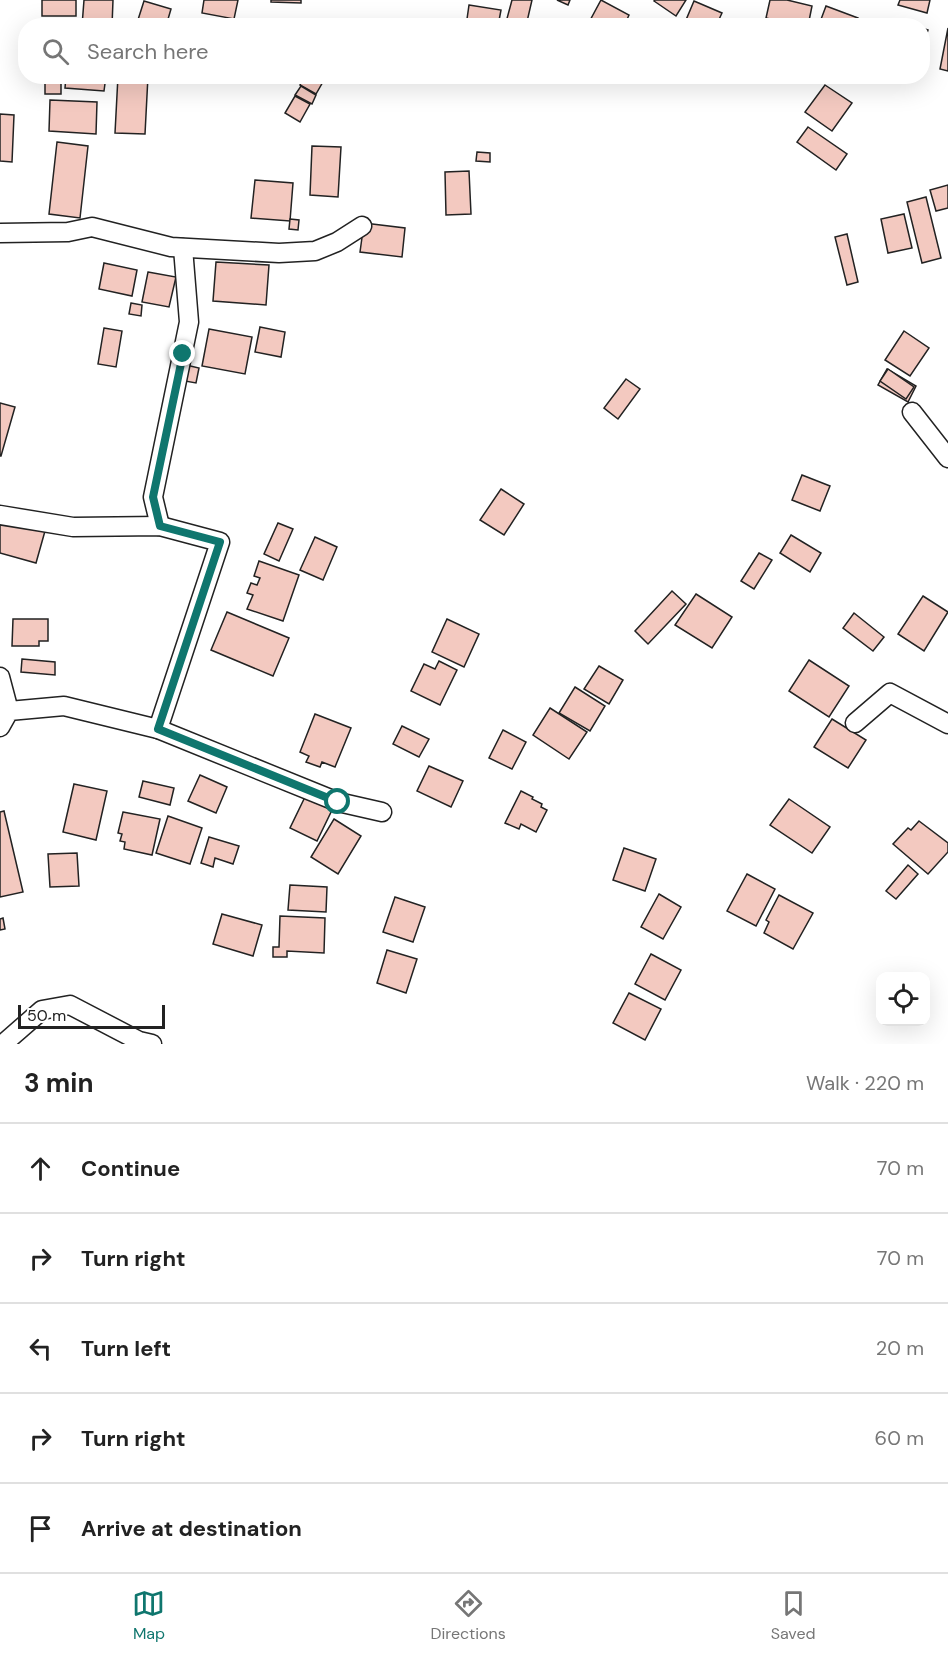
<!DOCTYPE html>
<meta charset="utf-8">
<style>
:root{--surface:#fff;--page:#f2f2f2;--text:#222;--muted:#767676;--line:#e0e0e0;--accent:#0f766e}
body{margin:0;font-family:"DM Sans",sans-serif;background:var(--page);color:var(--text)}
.controls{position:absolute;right:18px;bottom:18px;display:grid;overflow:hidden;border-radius:12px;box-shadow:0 6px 24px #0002}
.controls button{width:54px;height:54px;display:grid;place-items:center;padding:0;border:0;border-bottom:2px solid var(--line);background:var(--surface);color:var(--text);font:30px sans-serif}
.scale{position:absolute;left:18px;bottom:15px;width:147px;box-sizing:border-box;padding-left:6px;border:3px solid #222;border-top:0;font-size:16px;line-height:21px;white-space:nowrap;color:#222;-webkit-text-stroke:4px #fff;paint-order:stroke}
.stop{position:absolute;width:18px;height:18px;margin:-14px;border:4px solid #0f766e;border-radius:50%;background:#fff}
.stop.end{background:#0f766e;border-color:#fff;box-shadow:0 2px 6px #0008}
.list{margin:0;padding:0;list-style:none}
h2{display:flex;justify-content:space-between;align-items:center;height:78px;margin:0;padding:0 24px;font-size:26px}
h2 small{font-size:20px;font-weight:400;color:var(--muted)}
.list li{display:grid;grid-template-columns:39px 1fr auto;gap:18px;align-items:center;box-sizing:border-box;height:90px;padding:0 24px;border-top:2px solid var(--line)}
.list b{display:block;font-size:22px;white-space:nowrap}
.list em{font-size:20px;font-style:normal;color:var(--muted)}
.icon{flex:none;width:33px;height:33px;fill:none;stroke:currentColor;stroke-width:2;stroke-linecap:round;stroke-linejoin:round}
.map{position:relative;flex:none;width:948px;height:1044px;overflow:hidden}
.search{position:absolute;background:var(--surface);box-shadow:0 6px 24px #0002;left:18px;right:18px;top:18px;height:66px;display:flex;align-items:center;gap:15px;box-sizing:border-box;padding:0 21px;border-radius:24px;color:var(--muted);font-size:22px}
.sheet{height:528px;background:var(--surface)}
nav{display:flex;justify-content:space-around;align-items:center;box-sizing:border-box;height:84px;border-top:2px solid var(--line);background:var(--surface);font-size:16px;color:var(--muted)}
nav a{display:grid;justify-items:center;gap:3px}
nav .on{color:var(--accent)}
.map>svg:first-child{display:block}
.building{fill:#f3c9c0;stroke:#222;stroke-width:1.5}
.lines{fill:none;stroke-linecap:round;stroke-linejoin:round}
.street-casing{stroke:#222;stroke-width:21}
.street{stroke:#fff;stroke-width:18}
.route{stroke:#0f766e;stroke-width:8}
</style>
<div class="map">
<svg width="948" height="1044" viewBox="0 0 948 1044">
<rect width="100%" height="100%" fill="#fff"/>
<g class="building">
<rect x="42" y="0" width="34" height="16"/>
<polygon points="84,0 113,0 112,26 82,26"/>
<polygon points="204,0 238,0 234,19 202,13"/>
<polygon points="271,0 301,0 301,3 271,2"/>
<polygon points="512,0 532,0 526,26 505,26"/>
<polygon points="557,0 570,0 568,5"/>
<polygon points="601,0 629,15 624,26 587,26"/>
<polygon points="655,0 686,0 676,16 654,1"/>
<polygon points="770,0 787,0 812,6 808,26 798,26 766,18"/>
<polygon points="900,0 930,0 927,13 898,5"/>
<polygon points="144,1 171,9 166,26 136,26"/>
<polygon points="694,1 722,13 716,26 698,26 686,20"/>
<polygon points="469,5 501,10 498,26 466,26"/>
<polygon points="826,6 858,18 855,26 829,26 820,22"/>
<polygon points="922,28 928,30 922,50"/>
<polygon points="948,28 948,71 940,69"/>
<polygon points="66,76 106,76 104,91 65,88"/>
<polygon points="118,76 148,76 145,134 115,133"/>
<polygon points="305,76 317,76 324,80 316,94 300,85"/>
<polygon points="61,79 61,94 45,94 45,80"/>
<polygon points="825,85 852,103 832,131 805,112"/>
<polygon points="301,86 316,95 312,104 295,95"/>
<polygon points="295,96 310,104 300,122 285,113"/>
<polygon points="50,100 97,102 96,134 49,131"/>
<polygon points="0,114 14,115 12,162 0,161"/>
<polygon points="808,127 847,154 836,170 797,142"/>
<polygon points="57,142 88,146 80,218 49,214"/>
<polygon points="312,146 341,147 338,197 310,195"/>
<polygon points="477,152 490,153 490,162 476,161"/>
<polygon points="469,171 471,214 446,215 445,172"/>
<polygon points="255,180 293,183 290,221 251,218"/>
<polygon points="948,185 948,208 936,211 930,190"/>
<polygon points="926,197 941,258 922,263 907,202"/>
<polygon points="904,214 912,248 888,253 881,219"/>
<polygon points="290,219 299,220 298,230 289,229"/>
<polygon points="364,223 405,228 402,257 360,252"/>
<polygon points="847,234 858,282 847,285 835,237"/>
<polygon points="216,262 269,265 266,305 213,301"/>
<polygon points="104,263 137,270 132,296 99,289"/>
<polygon points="148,272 176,277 169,307 142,302"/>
<polygon points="131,303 142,305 141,316 129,314"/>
<polygon points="260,327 285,332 281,357 255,352"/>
<polygon points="104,328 122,331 116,367 98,364"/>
<polygon points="209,329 252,337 245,374 202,366"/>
<polygon points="904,331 929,348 910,376 885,360"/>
<polygon points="182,364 199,368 196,383 179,380"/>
<polygon points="887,369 916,386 908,402 878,385"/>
<polygon points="888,369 914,387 906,399 880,381"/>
<polygon points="626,379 640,389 618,419 604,408"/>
<polygon points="0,403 15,407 1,456 0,456"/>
<polygon points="802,475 830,486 820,511 792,500"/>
<polygon points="501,489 524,504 504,535 480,520"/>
<polygon points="0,519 45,531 36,563 0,553"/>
<polygon points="278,523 293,529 279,561 264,554"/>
<polygon points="791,535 821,553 810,572 780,553"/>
<polygon points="315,537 337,547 323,580 300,570"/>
<polygon points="759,553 772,560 754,589 741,581"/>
<polygon points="259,561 299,575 283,621 247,609 253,595 247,593 251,583 257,585 260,578 254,576"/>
<polygon points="672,591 686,604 648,644 635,631"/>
<polygon points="696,594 732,617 712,648 675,625"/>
<polygon points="923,596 948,612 924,651 898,634"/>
<polygon points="227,612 289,638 273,676 211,650"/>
<polygon points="854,613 884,637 873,651 843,628"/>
<polygon points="13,619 48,619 48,641 39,641 39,646 12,646"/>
<polygon points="447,619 479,634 464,667 432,652"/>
<polygon points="22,659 55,662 55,675 21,672"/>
<polygon points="809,660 849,686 829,717 789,691"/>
<polygon points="439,661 457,670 440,705 411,691 424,664 435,669"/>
<polygon points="599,666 623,680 609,704 584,689"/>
<polygon points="575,687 605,706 590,731 559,713"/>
<polygon points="550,708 587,732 569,759 533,735"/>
<polygon points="315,714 351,728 335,767 322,762 320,767 306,762 309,756 300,752"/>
<polygon points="832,719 866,740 848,768 814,747"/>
<polygon points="402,726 429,739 419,757 393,744"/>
<polygon points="503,730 526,742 512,769 489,758"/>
<polygon points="429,766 463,781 451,807 417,791"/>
<polygon points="200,775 227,787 216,813 188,801"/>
<polygon points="143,781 174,788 170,805 139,797"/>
<polygon points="74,784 107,791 96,840 63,832"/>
<polygon points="521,791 533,797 532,799 542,804 541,807 547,810 536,832 521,824 519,829 505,823"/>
<polygon points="305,797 332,810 317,841 290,828"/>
<polygon points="789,799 830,827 812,853 770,825"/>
<polygon points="4,811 23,892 0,897 0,812"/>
<polygon points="123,812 160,819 152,855 124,849 125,842 120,841 122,834 118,833"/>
<polygon points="168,816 202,828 190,864 156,853"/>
<polygon points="334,819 361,836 338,874 311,857"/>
<polygon points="919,821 948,843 948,852 928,874 893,844 908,828 911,830"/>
<polygon points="209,837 239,846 233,864 215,858 213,867 201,863"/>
<polygon points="624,848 656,859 645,891 613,880"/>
<polygon points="77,853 79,886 50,887 48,854"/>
<polygon points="908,865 918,874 896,899 886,891"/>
<polygon points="747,874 775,889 756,926 727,911"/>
<polygon points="290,885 327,887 326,912 288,910"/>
<polygon points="659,894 681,907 663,939 641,927"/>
<polygon points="779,895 813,913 793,949 764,933 769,922 766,920"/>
<polygon points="395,897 425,907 413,942 383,932"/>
<polygon points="222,914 262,925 253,956 213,944"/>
<polygon points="280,916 325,918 324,953 287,951 287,957 273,957 273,947 279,947"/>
<polygon points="3,918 5,929 0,930 0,919"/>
<polygon points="387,950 417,959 406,993 377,983"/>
<polygon points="651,954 681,970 665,1000 635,984"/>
<polygon points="629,993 661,1009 645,1040 613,1023"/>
</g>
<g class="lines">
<defs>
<g id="street">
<polyline points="0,233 68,232 92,227 171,247 279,253 315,251 337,242 362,226"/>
<polyline points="912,412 948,458"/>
<polyline points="0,515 73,527 160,526 220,542 158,729"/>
<polyline points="160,526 153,497 189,322 183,248"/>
<polyline points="0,677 9,711"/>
<polyline points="855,723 890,693 948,724"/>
<polyline points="0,727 9,711 64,706 158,729 338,802 382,812"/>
<polyline points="3,1044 42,1010 70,1005 139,1041 152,1044"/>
</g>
</defs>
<use href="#street" class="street-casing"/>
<use href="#street" class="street"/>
</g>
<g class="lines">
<polyline class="route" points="183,354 153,497 160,526 220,542 158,729 338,802"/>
</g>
</svg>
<div class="controls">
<button><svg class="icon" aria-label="locate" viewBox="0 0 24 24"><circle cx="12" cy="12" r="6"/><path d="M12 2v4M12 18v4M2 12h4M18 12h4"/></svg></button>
</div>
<div class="scale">50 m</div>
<div class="stop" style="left:338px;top:802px"></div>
<div class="stop end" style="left:183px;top:354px"></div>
<div class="search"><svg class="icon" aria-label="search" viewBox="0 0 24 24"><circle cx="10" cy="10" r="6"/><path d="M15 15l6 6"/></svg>Search here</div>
</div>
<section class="sheet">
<h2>3 min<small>Walk · 220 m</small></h2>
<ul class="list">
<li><svg class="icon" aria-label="ahead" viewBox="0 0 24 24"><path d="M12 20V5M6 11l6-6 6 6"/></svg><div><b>Continue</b></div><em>70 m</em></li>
<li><svg class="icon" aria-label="right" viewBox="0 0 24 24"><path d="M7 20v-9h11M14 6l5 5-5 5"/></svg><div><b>Turn right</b></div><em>70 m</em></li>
<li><svg class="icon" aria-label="left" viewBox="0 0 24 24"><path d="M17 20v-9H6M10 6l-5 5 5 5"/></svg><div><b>Turn left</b></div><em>20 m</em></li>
<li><svg class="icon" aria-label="right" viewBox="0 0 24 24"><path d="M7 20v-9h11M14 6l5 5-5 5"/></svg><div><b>Turn right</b></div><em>60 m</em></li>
<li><svg class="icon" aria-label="arrive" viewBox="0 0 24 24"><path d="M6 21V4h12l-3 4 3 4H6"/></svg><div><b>Arrive at destination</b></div></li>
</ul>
</section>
<nav>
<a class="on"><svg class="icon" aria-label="map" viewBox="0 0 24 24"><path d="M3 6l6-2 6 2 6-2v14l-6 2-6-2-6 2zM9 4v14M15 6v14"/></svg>Map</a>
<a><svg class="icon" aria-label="directions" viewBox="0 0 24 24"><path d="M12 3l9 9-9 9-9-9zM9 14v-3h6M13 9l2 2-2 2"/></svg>Directions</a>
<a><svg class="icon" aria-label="saved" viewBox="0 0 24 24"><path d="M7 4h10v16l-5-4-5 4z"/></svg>Saved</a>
</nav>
